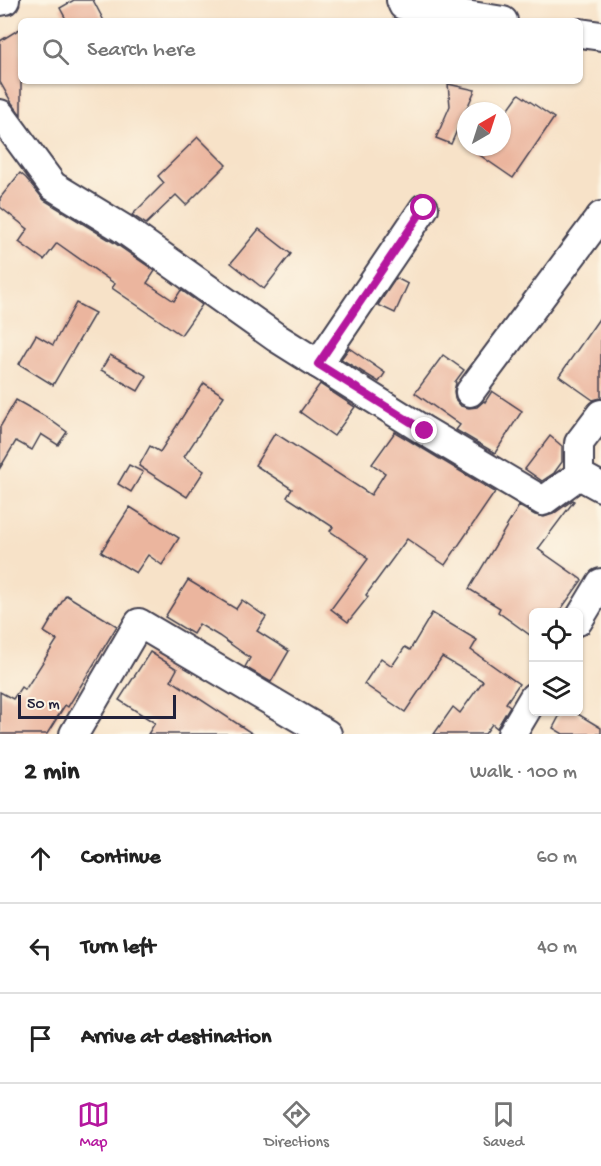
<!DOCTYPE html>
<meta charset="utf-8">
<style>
:root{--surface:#fff;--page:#f6f6f6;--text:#222;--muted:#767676;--line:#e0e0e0;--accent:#b5179e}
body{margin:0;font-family:"Gochi Hand",sans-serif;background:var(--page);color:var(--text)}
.controls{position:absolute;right:18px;bottom:18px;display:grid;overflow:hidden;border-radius:9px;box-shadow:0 2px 4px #0004}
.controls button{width:54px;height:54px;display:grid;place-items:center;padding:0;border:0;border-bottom:2px solid var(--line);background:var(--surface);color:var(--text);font:30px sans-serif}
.compass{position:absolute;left:457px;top:102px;width:54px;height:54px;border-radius:50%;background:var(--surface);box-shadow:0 2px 4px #0004;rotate:39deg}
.scale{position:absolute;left:18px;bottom:15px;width:158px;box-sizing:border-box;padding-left:6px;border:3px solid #22223b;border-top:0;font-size:16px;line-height:21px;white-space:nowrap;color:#22223b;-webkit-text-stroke:4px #fcf5e5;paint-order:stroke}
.stop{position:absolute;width:18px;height:18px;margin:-14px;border:4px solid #b5179e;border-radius:50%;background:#fff}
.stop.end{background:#b5179e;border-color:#fff;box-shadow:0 2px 6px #0008}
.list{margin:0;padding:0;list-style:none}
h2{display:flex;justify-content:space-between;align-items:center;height:78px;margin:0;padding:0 24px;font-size:26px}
h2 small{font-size:20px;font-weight:400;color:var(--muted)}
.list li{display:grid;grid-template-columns:39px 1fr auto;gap:18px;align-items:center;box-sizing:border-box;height:90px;padding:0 24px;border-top:2px solid var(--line)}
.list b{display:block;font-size:22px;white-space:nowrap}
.list em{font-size:20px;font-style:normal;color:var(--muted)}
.icon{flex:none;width:33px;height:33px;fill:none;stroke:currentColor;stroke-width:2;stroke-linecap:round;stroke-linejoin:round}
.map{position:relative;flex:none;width:601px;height:734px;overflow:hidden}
.search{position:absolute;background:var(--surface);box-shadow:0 2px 4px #0004;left:18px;right:18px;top:18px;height:66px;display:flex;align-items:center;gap:15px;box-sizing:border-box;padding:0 21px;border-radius:9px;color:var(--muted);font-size:22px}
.sheet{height:348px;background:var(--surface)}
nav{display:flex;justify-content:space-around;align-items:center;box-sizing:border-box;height:84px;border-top:2px solid var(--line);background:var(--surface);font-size:16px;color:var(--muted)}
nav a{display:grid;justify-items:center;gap:3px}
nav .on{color:var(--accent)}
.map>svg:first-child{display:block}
.building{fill:#ebb59e}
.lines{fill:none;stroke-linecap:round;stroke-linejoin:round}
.minor-casing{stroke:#423f50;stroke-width:32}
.minor{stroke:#fff;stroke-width:28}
.route{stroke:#b5179e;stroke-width:8}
</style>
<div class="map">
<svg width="601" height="734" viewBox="0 0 601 734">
<rect width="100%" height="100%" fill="#fcf5e5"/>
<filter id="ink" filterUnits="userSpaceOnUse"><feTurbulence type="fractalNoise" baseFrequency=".0167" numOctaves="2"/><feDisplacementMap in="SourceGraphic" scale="12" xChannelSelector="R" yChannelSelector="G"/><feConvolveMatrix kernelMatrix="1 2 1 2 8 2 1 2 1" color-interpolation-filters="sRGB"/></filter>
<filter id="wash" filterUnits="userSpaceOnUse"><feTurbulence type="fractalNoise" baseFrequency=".008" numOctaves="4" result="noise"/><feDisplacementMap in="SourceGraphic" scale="24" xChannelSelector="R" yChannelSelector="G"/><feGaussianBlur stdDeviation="1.35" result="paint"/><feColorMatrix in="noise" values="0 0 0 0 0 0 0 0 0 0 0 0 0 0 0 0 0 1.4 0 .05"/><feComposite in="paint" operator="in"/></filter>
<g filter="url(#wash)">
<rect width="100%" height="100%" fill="#f7e2c8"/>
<g id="blocks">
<g class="building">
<polygon points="74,0 93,0 104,21 67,21 60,8"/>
<polygon points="21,28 21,115 12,103 0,82 0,41"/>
<polygon points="448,84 475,90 451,144 436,138 450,106"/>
<polygon points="519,94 554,118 513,178 468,147 502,147 502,118"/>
<polygon points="198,137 226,165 186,205 176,195 146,224 132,215 164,183 158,176"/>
<polygon points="20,173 26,178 44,200 113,242 155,271 147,283 174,301 181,290 202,305 181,335 112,288 115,284 57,243 44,260 19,242 28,229 0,207 0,198"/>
<polygon points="259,229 291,254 264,289 231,263"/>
<polygon points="396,278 408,284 395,313 378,305"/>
<polygon points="76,303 95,313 53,385 19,364 36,335 53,345"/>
<polygon points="601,316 601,398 593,400 559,376"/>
<polygon points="349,348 385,373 379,382 341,359"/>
<polygon points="110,355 147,376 138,391 101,370"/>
<polygon points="443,355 464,370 455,382 456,383 454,391 455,399 461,406 469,408 477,407 484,401 485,402 492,391 522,411 495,453 456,430 460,425 415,393"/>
<polygon points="204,383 224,396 184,457 204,471 187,497 139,466 150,446 160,452"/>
<polygon points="320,384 355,407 334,436 300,412"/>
<polygon points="16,400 46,417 67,432 58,445 41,434 32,450 16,441 0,468 0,427"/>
<polygon points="395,432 495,492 445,565 407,539 366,595 368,597 348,622 331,609 368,559 365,557 366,556 330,531 333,527 287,497 292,489 255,465 275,433 371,495 385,473 372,464"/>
<polygon points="550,436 562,446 562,462 554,473 542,481 525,469"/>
<polygon points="129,465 143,472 131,492 118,484"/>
<polygon points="573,500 574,501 538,549 582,580 559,612 534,612 534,638 498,612 500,608 469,589 519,506 535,515 544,517 553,514"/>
<polygon points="130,507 179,538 162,565 148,555 136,573 101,552"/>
<polygon points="188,580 236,609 242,600 266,617 257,631 289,651 271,682 245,667 250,658 219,636 199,624 193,634 165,617"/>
<polygon points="66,595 117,626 68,707 65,705 47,734 0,734 0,692 13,699 21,687 25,690 57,640 44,632"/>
<polygon points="432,613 477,640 471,650 519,684 506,703 510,706 497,728 492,724 485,734 434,734 453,707 460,713 483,681 442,657 405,712 364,684 381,658 392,666 405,647 410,650"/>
<polygon points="150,652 177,669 171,680 253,734 148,734 155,723 119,700"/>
<polygon points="562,711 573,711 601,728 601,734 563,734 553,728"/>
</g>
</g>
</g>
<g filter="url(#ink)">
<use href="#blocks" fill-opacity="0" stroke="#423f50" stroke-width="1.5"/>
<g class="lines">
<defs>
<g id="minor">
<polyline points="401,0 403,5 503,21"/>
<polyline points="0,1 5,0"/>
<polyline points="580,33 601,36"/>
<polyline points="0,114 53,186 122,228 277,338 425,431 543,501 579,475 601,487"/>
<polyline points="318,364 424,208"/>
<polyline points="470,392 601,216"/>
<polyline points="579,475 579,443 601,414"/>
<polyline points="578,621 601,583"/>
<polyline points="74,734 139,623 327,734"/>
<polyline points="512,734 534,697"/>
</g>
</defs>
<use href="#minor" class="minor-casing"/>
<use href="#minor" class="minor"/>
</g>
</g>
<g class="lines" filter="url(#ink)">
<polyline class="route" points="424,208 318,364 425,431"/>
</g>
</svg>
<div class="controls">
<button><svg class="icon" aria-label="locate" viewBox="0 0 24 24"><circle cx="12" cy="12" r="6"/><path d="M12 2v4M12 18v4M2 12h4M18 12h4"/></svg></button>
<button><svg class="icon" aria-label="layers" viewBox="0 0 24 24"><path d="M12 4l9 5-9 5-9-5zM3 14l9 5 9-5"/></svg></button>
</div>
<svg class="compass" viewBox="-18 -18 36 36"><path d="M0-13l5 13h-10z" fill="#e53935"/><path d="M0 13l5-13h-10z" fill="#767676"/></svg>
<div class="scale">50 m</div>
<div class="stop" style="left:424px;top:208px"></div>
<div class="stop end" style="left:425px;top:431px"></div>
<div class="search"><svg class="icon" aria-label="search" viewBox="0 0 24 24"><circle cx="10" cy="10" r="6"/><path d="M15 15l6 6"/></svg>Search here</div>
</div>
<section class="sheet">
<h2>2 min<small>Walk · 100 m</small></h2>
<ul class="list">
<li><svg class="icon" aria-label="ahead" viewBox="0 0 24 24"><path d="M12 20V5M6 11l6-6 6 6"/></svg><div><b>Continue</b></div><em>60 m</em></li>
<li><svg class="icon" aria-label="left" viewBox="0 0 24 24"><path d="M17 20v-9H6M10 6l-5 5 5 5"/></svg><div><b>Turn left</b></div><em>40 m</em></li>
<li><svg class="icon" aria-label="arrive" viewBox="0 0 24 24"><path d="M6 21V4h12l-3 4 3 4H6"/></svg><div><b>Arrive at destination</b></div></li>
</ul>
</section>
<nav>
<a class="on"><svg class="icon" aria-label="map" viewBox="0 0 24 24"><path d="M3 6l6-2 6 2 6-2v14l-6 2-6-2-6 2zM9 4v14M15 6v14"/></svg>Map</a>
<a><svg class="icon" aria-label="directions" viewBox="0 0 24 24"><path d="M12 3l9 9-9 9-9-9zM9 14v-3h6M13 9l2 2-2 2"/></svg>Directions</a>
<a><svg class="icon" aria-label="saved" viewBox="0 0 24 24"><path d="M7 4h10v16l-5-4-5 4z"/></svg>Saved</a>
</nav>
